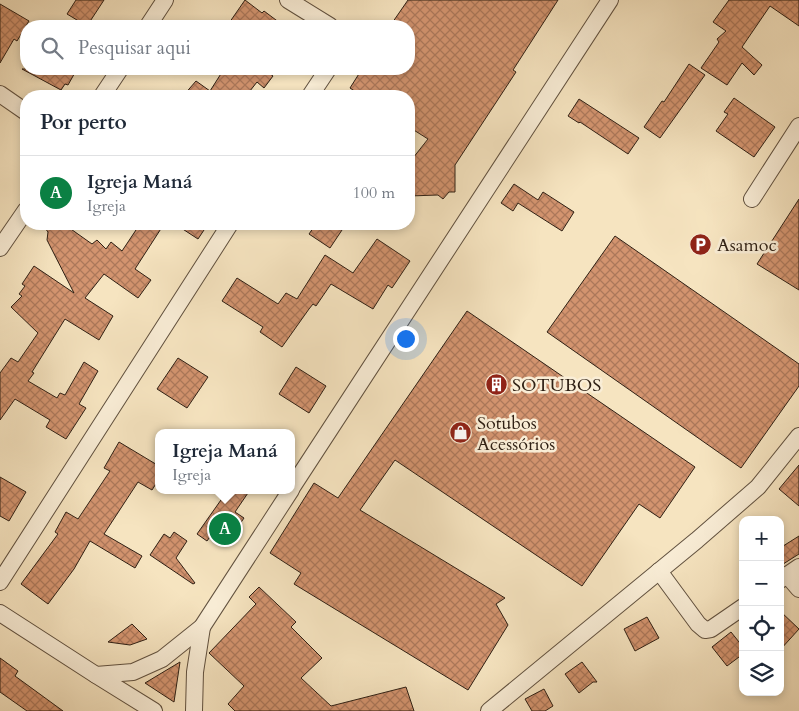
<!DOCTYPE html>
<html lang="pt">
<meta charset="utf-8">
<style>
:root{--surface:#fff;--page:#f6f6f7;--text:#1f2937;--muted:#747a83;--line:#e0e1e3;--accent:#0b8043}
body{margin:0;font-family:Cardo,serif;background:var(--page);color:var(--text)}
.controls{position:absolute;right:15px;bottom:15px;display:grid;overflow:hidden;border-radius:10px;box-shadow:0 2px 8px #0003}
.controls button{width:45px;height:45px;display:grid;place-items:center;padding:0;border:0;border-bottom:1px solid var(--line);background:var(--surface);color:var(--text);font:25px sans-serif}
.you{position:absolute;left:405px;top:338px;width:18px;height:18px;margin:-12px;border:4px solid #fff;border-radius:50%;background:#1a73e8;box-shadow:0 0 0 8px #1a73e833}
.badge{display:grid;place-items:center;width:32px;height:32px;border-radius:50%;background:var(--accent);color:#fff;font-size:16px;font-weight:700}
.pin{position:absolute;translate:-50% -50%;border:2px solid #fff;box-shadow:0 1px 5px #0006}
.popup{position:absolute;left:155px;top:429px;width:140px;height:65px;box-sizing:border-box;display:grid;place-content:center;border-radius:10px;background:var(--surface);filter:drop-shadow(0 1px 4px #0005);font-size:16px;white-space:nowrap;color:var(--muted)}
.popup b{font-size:19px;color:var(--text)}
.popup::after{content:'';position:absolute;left:50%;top:100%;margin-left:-10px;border:10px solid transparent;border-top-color:var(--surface)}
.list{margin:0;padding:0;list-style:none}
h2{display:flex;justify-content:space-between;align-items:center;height:65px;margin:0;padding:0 20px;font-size:21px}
h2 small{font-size:16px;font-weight:400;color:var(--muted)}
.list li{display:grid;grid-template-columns:32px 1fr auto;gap:15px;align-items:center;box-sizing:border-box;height:75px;padding:0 20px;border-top:1px solid var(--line)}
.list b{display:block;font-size:19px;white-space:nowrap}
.list p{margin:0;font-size:16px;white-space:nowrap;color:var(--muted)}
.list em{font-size:16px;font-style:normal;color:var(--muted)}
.icon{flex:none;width:28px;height:28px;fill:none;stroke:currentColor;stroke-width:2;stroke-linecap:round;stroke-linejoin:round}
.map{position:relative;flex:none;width:799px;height:711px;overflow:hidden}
.search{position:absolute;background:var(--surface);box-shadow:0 2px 8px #0003;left:20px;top:20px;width:395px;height:55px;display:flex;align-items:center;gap:12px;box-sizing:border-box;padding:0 18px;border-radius:20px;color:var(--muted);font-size:19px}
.panel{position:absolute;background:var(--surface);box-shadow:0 2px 8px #0003;left:20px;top:90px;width:395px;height:140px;border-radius:20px}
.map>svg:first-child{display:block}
.building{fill:url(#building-cross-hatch);stroke:#2f2014}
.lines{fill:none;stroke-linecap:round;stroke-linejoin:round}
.street-casing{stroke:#61513f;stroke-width:18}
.street{stroke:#f9edd6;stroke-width:16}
.labels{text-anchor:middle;stroke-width:5;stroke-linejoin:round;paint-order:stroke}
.poi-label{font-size:18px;fill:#2f2014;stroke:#f9edd6;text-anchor:start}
</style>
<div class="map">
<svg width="799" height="711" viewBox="0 0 799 711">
<defs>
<pattern id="building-cross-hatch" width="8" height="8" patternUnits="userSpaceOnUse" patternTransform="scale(1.25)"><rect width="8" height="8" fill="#d3946f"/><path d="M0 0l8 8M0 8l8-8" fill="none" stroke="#ac785a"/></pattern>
</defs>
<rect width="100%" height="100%" fill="#f6e4c0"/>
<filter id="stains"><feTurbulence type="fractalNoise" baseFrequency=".004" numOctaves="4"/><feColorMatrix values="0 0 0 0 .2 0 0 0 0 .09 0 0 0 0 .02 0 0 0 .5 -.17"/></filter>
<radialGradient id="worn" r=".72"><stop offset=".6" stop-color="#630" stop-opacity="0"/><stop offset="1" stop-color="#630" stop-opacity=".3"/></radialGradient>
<g class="building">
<polygon points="76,0 104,0 87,26 67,14"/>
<polygon points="245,0 262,13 264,11 284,26 227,26"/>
<polygon points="408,0 558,0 513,70 516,72 455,165 455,192 449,192 443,199 438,195 409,196 409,163 428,139 409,127 409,96 362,96 350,88 362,69 409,69 409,26 390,26"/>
<polygon points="729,0 799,0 799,26 770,6 742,47 762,65 754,75 742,63 727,85 701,68 719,42 717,39 726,31 713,22"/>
<polygon points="0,4 29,21 17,41 14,39 0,63"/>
<polygon points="689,64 705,75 660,138 644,127 662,101 664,102"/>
<polygon points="22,69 77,69 68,85 65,84 61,90"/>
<polygon points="224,69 267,69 266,71 273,76 264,88 257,82 246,96 183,96 196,81 210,91"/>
<polygon points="734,98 775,127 754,157 716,131 728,114 724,112"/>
<polygon points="579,99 639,138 628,154 580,122 579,123 568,116"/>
<polygon points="514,184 538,200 543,192 574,212 562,231 518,203 513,211 501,203"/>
<polygon points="799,199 799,290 757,264"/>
<polygon points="42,224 56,224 65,229 68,227 92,244 97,240 106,249 111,242 122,251 140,224 164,224 135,269 151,280 138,298 104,274 85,298 113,316 99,340 65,319 32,372 34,373 28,381 57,398 60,393 65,395 84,362 98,371 79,404 86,408 66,439 46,427 50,420 15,399 0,420 0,373 11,358 18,362 38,333 11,307 22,296 19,294 25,286 22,284 34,266 74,293 47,240 48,232"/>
<polygon points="175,224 208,224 198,239"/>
<polygon points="316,224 346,224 330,248 309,234"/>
<polygon points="615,236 799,364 799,386 741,468 547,332"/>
<polygon points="377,239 410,261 392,288 388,285 373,309 331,284 316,306 313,304 309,309 282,347 260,332 263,327 222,301 237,278 278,304 286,293 297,299 325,255 353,273"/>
<polygon points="467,311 695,467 660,518 639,504 582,586 395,460 360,510 505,598 496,604 508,625 468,690 294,584 301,573 270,553 314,483 338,498"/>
<polygon points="178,358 208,377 187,408 157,389"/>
<polygon points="296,367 326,386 309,413 279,394"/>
<polygon points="119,442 159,466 159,479 152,490 138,482 104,534 142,556 135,568 90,541 74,569 48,604 21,584 58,534 55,532 66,512 78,519 110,471 104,468"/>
<polygon points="799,465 799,506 779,489"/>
<polygon points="0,477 26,492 9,521 0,516"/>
<polygon points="228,490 250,490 235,512 244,518 227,543 212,534 207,541 197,534"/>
<polygon points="174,532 187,541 176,558 195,583 193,584 150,555 164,534 170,538"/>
<polygon points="799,536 799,554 780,566 780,548"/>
<polygon points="259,587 296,622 291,627 322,658 301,678 331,706 406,687 414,711 235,711 228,704 244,686 209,653 256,604 249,597"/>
<polygon points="780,611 799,629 780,650"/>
<polygon points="647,617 659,638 635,651 624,629"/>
<polygon points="132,624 147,639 130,645 108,642"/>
<polygon points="731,632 743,647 743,654 727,666 712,647"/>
<polygon points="0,658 18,671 15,676 63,711 27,711 0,692"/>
<polygon points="180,662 174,702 145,683"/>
<polygon points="582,662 597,682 593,682 579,693 565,674"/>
<polygon points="544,689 553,706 545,711 532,711 525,699"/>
</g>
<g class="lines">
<defs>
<g id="street">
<polyline points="288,0 330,26"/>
<polyline points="148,26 165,0"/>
<polyline points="0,94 26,112"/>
<polyline points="102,96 120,69"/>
<polyline points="310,96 328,69"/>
<polyline points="752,199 799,126"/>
<polyline points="0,248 26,210"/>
<polyline points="291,489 610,0"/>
<polyline points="659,571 698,624 705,630 711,629 743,607"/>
<polyline points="787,575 799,589"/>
<polyline points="780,580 799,567"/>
<polyline points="0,582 230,224"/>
<polyline points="0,613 96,675 154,711"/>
<polyline points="96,675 133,672 162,659 202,627 291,490"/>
<polyline points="194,711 195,672 202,627"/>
<polyline points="489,711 697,540 758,487 799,436"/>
</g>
</defs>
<use href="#street" class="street-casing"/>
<use href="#street" class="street"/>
</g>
<defs>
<symbol id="parking-disc" viewBox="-11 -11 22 22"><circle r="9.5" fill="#8f2418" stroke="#f9edd6"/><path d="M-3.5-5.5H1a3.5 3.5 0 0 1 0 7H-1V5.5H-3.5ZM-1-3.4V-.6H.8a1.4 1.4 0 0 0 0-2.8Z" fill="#fff"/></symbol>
<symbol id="building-disc" viewBox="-11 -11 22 22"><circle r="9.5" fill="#8f2418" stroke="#f9edd6"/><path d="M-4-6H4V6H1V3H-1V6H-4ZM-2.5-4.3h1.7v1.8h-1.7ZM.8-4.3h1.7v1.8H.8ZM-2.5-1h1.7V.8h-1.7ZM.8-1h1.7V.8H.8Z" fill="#fff"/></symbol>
<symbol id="shop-disc" viewBox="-11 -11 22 22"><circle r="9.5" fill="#8f2418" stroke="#f9edd6"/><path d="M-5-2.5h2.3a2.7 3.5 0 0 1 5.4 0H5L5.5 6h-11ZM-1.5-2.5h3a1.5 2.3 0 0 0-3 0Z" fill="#fff"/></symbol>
</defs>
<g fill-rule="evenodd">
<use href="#parking-disc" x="688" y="232" width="25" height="25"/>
<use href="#building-disc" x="484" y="372" width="25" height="25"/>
<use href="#shop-disc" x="448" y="420" width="25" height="25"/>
</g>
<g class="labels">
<g class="poi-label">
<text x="717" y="251">Asamoc</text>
<text x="512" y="391">SOTUBOS</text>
<text x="477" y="429">Sotubos<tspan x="477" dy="21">Acessórios</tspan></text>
</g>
</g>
<rect width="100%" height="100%" filter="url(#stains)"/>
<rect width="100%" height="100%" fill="url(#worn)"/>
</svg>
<div class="controls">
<button>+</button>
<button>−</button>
<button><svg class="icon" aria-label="locate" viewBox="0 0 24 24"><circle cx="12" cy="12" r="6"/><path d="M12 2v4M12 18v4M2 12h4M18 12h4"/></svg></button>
<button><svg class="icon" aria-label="layers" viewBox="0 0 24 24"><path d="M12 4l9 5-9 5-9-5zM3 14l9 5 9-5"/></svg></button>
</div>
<div class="you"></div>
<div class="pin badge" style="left:225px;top:529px">A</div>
<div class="popup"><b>Igreja Maná</b>Igreja</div>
<div class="search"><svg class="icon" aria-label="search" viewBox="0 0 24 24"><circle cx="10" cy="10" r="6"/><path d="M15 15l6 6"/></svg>Pesquisar aqui</div>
<section class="panel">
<h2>Por perto<small></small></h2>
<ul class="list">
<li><span class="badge">A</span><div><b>Igreja Maná</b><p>Igreja</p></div><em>100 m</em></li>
</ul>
</section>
</div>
